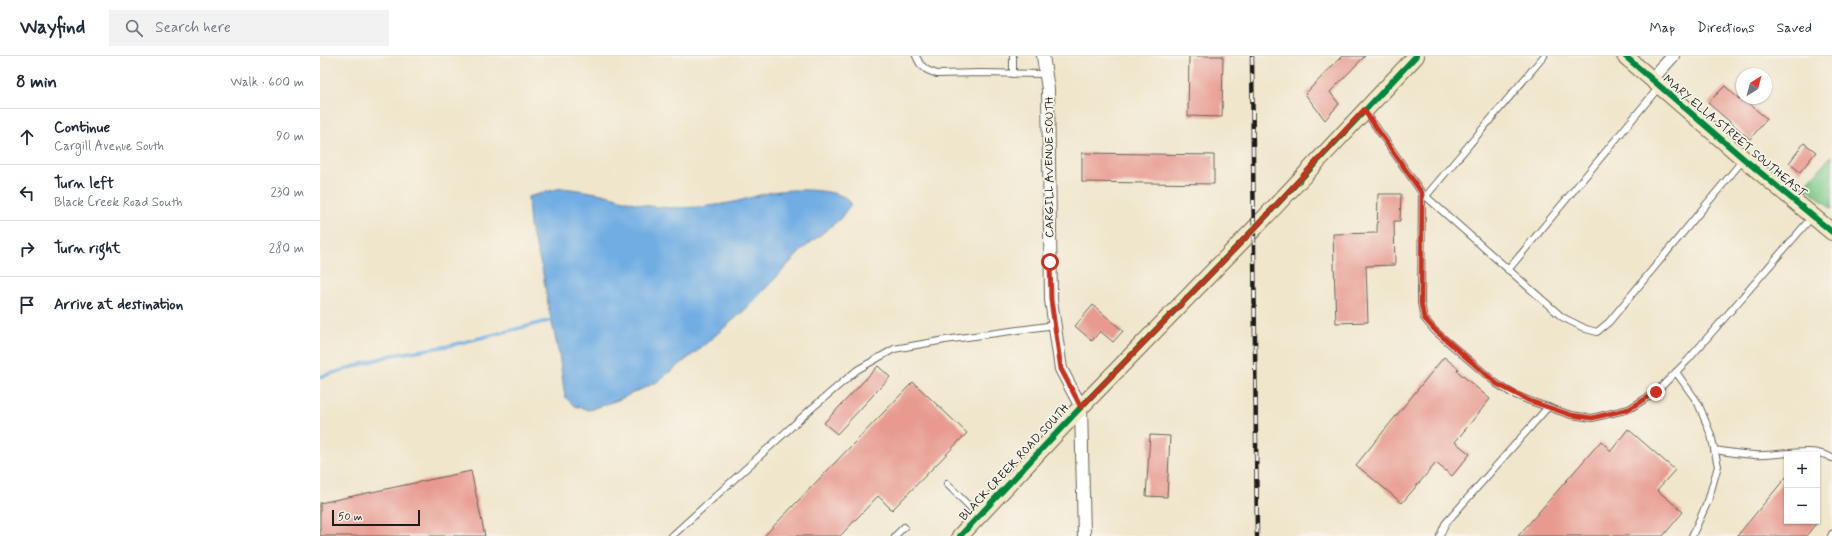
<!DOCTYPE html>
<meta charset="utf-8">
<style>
:root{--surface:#fff;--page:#f2f2f3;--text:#1f2937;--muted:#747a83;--line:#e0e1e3}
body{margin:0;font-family:Mynerve,sans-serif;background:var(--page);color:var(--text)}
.controls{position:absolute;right:12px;bottom:12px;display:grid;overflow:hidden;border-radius:0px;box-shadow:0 1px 3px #0004}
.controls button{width:36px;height:36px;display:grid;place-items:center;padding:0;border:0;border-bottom:1px solid var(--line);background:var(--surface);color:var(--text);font:20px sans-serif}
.compass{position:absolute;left:1416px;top:12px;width:36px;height:36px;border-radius:50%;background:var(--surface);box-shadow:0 1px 3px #0004;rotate:36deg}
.scale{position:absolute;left:12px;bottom:10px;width:88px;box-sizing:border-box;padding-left:4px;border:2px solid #1c1c1c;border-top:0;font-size:11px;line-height:14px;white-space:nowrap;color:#1c1c1c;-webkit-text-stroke:3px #f7f3e8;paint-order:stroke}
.stop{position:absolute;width:12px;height:12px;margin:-9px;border:3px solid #c8321e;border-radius:50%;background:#fff}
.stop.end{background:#c8321e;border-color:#fff;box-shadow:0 1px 4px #0008}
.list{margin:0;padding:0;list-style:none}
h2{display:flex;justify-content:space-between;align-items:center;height:52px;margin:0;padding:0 16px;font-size:17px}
h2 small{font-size:13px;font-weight:400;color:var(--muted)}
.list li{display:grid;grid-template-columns:26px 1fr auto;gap:12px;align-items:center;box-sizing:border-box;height:56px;padding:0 16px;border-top:1px solid var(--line)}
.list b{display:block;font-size:15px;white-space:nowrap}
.list p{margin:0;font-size:13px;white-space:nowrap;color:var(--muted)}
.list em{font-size:13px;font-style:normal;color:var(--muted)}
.icon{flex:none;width:22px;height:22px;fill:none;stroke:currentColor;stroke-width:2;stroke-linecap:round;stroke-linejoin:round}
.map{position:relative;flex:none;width:1512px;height:480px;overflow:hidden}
header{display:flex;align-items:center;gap:24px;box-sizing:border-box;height:56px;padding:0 20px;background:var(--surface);border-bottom:1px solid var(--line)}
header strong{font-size:19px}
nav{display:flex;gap:22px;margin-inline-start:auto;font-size:14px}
.search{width:280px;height:36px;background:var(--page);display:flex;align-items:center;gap:10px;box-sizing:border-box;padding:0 14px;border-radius:0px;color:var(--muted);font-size:15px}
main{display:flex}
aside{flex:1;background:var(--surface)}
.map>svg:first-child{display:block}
.green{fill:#79c888;stroke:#4a7252}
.water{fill:#71ade3;stroke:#466480}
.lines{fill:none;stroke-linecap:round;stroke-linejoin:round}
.stream{stroke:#71ade3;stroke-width:3.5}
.building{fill:#e89a90}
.lane-casing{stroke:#66635a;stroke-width:8}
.street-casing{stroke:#66635a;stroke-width:14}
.secondary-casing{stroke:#66635a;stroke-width:18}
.lane{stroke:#fff;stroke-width:6}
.street{stroke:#fff;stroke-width:12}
.secondary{stroke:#f7e8c3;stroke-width:16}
.rail-casing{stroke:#1c1c1c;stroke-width:4.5}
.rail{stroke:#f7f3e8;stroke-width:3;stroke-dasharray:9;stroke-linecap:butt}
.cycleway-casing{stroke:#f7f3e8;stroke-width:8}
.cycleway{stroke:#00873e;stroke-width:6}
.route{stroke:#c8321e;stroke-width:5}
.labels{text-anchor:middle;stroke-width:3.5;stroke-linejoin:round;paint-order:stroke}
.street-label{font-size:12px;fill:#1c1c1c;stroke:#f7f3e8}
</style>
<header>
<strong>Wayfind</strong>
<div class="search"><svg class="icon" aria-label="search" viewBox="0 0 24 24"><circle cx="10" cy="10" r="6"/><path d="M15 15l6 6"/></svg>Search here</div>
<nav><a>Map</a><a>Directions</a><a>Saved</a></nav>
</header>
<main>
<aside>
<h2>8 min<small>Walk · 600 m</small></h2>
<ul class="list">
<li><svg class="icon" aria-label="ahead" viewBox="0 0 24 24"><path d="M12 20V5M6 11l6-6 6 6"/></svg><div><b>Continue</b><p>Cargill Avenue South</p></div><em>90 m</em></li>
<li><svg class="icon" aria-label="left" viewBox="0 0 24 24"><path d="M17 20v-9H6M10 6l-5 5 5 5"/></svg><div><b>Turn left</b><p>Black Creek Road South</p></div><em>230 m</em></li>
<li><svg class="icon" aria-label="right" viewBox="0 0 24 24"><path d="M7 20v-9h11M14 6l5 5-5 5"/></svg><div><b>Turn right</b></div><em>280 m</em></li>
<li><svg class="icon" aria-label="arrive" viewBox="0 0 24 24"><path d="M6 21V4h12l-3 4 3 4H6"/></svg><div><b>Arrive at destination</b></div></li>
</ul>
</aside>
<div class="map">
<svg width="1512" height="480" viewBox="0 0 1512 480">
<rect width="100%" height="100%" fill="#f7f3e8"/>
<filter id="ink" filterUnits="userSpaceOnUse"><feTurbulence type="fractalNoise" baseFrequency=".025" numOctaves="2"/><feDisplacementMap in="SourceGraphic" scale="8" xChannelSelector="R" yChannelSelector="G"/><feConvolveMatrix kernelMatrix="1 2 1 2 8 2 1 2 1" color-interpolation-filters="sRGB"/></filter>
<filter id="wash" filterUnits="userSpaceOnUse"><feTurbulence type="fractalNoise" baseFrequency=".012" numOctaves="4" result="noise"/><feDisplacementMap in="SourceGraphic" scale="16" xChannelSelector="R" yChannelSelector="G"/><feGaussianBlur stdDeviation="0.9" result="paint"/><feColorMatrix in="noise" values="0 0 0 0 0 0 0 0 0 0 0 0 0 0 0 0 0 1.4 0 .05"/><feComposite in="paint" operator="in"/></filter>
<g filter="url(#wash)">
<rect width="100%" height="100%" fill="#f0e6cc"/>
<polygon class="green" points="1512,99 1512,153 1485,130"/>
<path class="water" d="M241 132C253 133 265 135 277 137 298 141 318 150 339 151 362 153 387 151 409 147 426 144 442 137 459 135 475 133 525 132 531 148L520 163 484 192 425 254 376 296 337 326 298 344 269 354 254 350 245 341 239 298 229 254 222 212 210 170 208 141Z"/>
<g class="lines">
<polyline class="stream" points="0,321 72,299 128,290 236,263"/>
</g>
<g id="blocks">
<g class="building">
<polygon points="869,0 903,0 902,61 868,60"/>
<polygon points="1022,0 1045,0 1010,36 1019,48 1005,64 985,38"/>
<polygon points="1405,30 1419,43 1421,41 1447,63 1430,83 1388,47"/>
<polygon points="1484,87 1496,96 1480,116 1469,107"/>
<polygon points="762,97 894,99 894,128 762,126"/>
<polygon points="1058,138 1081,138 1080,165 1074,165 1075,209 1046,210 1048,266 1016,267 1013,178 1057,177"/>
<polygon points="773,249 803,275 793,286 780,275 772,285 755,270"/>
<polygon points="1124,301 1139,313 1137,315 1170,343 1135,386 1150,398 1132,420 1116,407 1082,447 1036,409"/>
<polygon points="558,310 570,321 517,378 504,367"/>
<polygon points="593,326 647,377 572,454 558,440 520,480 444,480"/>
<polygon points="1308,373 1355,414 1337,434 1363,456 1343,480 1198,480 1281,385 1291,395"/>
<polygon points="830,379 850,380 847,441 826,440"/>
<polygon points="151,415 165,480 0,480 0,447"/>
<polygon points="1467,420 1467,465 1498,465 1486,480 1417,480"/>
</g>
</g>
</g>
<g filter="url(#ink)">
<use href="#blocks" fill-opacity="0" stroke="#66635a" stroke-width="1"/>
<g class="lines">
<defs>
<g id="lane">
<polyline points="596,0 600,8 607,14 617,18 661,17 726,18"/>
<polyline points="693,0 693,18"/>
<polyline points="1045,55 1102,137 1242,261 1266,273 1277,276 1289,266 1423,104"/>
<polyline points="1102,137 1101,247 1104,262 1115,275 1177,328 1193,338 1210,345 1251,359 1272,362 1309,353 1336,336 1368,304 1492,161"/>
<polyline points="1106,140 1224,0"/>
<polyline points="1188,214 1339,31"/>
<polyline points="1356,316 1378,347 1391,379 1398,410 1388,445 1372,480"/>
<path d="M1394 394C1407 396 1421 398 1434 399 1459 401 1490 389 1512 402"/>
<polyline points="627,428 658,459"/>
<polyline points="352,480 491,353 537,314 574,293 625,284 735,269"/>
<polyline points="575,480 584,471"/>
<polyline points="1120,480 1125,468 1228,351"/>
<polyline points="1511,480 1512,478"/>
</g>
<g id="street">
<polyline points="723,0 728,33 731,244 741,313 761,351 764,480"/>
<polyline points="1332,23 1353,0"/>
</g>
<g id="secondary">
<polyline points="1305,0 1424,103 1512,176"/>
<polyline points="640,480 761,351 933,174 1096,0"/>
</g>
</defs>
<use href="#lane" class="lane-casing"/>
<use href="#street" class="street-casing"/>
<use href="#secondary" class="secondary-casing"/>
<use href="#lane" class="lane"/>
<use href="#street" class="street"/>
<use href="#secondary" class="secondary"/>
<defs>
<polyline id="rail" points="932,0 937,480"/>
</defs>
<use href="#rail" class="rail-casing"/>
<use href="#rail" class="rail"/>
<defs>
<g id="cycleway">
<polyline points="1305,0 1424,103 1512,176"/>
<polyline points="640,480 761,351 933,174 1096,0"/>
</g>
</defs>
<use href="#cycleway" class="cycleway-casing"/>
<use href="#cycleway" class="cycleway"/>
</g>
</g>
<g class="lines" filter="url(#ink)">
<polyline class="route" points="730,206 731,244 741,313 761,351 933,174 1044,54 1102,137 1101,247 1104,262 1116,275 1177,328 1210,345 1251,359 1272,362 1309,353 1336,336"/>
</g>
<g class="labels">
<g class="street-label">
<text transform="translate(1415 80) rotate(40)" y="4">MARY ELLA STREET SOUTHEAST</text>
<text transform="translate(729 111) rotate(-90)" y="4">CARGILL AVENUE SOUTH</text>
<text transform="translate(694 406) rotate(-47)" y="4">BLACK CREEK ROAD SOUTH</text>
</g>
</g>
</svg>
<div class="controls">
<button>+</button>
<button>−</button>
</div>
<svg class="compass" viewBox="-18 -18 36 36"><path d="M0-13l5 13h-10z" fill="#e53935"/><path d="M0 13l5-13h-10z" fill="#747a83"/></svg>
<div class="scale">50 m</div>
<div class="stop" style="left:730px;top:206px"></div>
<div class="stop end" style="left:1336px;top:336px"></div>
</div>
</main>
